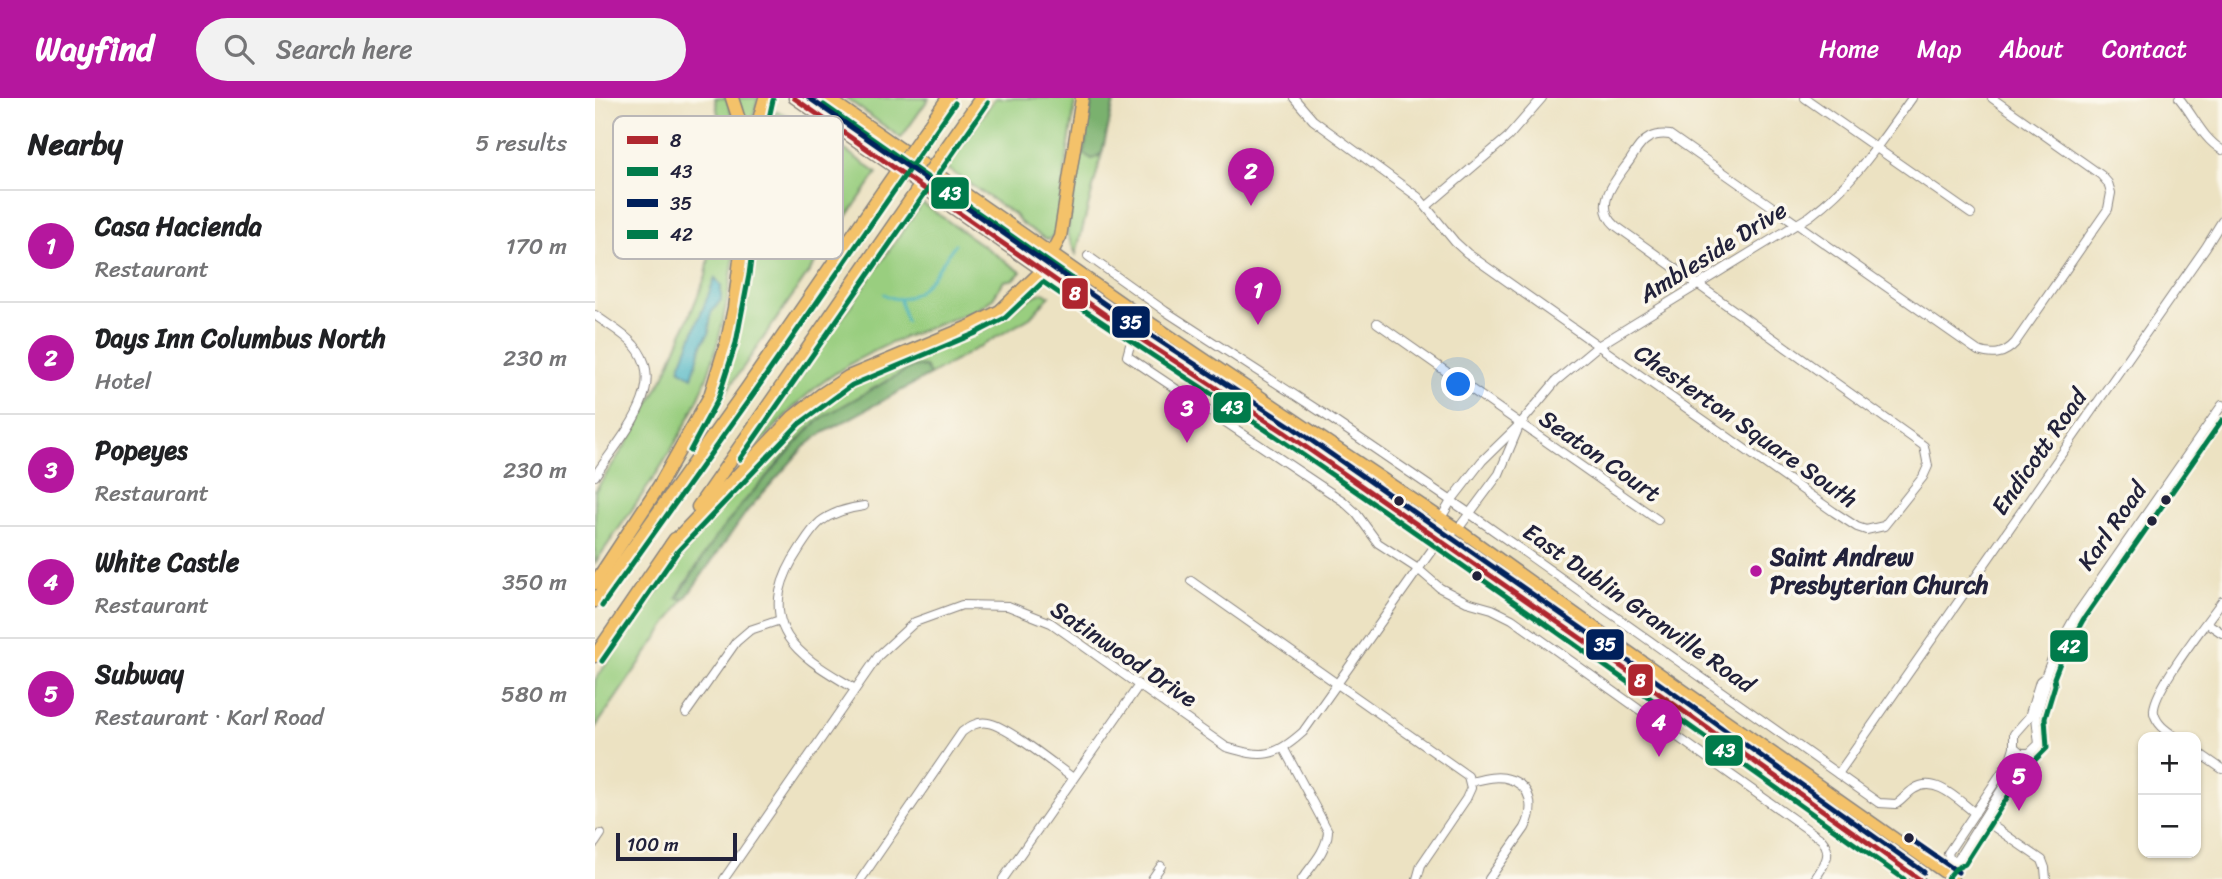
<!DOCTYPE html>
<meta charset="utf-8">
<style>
:root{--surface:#fff;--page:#f2f2f2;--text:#202124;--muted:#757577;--line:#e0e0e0;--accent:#b5179e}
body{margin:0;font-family:Sriracha,sans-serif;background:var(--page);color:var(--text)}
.controls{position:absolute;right:21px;bottom:21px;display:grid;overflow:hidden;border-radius:14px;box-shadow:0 2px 5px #0004}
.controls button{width:63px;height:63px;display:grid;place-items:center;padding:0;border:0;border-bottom:2px solid var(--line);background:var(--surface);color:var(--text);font:35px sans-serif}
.scale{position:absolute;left:21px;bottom:18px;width:121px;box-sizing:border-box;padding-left:7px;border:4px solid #22223b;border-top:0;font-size:19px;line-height:24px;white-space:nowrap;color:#22223b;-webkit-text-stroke:5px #fbf7ec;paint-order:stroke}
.you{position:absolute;left:864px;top:287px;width:24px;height:24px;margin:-18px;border:5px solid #fff;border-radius:50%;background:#1a73e8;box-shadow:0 0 0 10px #1a73e833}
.badge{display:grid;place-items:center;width:46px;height:46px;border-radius:50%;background:var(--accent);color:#fff;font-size:23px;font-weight:700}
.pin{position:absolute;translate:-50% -58px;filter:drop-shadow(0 2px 4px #0008)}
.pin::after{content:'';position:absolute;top:37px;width:24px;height:21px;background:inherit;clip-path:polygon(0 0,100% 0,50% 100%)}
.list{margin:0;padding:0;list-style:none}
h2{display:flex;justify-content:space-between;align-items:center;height:91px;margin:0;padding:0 28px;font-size:30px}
h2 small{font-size:23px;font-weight:400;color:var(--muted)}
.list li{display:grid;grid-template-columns:46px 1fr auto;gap:21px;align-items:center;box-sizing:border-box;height:112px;padding:0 28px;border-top:2px solid var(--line)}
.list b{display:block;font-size:26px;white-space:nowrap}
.list p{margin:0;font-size:23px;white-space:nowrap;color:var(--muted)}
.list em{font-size:23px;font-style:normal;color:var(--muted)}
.icon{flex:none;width:38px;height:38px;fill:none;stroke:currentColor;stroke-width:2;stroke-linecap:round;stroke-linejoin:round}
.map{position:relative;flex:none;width:1627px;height:781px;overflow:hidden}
header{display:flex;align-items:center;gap:42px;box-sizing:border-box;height:98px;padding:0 35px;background:var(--accent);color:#fff}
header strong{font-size:33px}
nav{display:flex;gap:38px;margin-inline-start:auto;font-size:24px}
.search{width:490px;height:63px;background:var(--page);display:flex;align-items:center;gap:18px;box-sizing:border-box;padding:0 24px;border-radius:38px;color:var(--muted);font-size:26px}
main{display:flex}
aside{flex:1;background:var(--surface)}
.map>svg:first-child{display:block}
.green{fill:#99ce7f;stroke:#5e785d;stroke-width:2}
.forest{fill:#7ab16e;stroke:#4e6a54;stroke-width:2}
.water{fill:#46b3c3;stroke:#346a7f;stroke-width:2}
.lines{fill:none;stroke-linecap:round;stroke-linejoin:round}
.stream{stroke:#46b3c3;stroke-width:2.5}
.minor-casing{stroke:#87827e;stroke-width:10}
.major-casing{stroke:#87827e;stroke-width:13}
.highway-casing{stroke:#87827e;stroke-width:15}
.minor{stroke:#fff;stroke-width:8}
.major{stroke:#f4c26a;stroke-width:10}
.highway{stroke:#f4c26a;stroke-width:12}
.highway-bridge-casing{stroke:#87827e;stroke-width:15;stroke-linecap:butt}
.highway-bridge{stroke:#f4c26a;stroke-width:12}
.bus-1-casing{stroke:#fbf7ec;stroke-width:10}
.bus-2-casing{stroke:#fbf7ec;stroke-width:10}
.bus-3-casing{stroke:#fbf7ec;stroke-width:10}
.bus-4-casing{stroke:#fbf7ec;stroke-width:10}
.bus-1{stroke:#af272f;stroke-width:5}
.bus-2{stroke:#007b4b;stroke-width:5}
.bus-3{stroke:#00205b;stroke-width:5}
.bus-4{stroke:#007b4b;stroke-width:5}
.bus-dot{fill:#22223b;stroke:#fbf7ec;stroke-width:2.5}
.poi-dot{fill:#b5179e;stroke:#fbf7ec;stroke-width:2.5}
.labels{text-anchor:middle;stroke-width:7;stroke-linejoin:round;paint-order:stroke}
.street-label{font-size:24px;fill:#22223b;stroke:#fbf7ec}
.poi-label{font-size:24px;font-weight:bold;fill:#22223b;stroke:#fbf7ec;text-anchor:start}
.key{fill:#fbf7ec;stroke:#bab7b7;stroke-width:2}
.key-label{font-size:19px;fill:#22223b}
.line-badge{stroke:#fbf7ec;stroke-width:2.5}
.badge-label{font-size:19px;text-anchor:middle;font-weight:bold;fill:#fff}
</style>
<header>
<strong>Wayfind</strong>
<div class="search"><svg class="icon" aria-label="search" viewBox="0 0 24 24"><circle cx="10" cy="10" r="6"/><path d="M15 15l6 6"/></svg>Search here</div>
<nav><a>Home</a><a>Map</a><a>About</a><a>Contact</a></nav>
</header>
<main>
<aside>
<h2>Nearby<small>5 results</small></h2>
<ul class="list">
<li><span class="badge">1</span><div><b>Casa Hacienda</b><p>Restaurant</p></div><em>170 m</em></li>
<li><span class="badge">2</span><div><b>Days Inn Columbus North</b><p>Hotel</p></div><em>230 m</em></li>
<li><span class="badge">3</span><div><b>Popeyes</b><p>Restaurant</p></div><em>230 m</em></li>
<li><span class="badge">4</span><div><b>White Castle</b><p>Restaurant</p></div><em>350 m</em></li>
<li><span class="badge">5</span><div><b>Subway</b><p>Restaurant · Karl Road</p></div><em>580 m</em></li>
</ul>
</aside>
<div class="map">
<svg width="1627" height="781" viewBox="0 0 1627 781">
<rect width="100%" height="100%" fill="#fbf7ec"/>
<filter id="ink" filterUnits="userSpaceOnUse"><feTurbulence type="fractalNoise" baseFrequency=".0143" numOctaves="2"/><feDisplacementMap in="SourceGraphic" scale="14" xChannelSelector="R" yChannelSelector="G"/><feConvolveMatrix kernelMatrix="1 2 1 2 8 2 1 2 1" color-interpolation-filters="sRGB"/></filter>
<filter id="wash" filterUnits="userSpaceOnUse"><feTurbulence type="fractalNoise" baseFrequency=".00686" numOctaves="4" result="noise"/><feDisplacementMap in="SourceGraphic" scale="28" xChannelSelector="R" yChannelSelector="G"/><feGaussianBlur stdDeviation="1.57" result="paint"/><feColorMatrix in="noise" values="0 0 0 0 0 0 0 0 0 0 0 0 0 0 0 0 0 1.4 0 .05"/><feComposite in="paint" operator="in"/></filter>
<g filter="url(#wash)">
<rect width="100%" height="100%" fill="#ece2c2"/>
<g class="green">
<path d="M120 0H131C139 20 145 40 147 62 151 92 145 123 140 152 132 207 123 262 98 312 72 366 33 416 0 465V393L37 337 70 277 111 178 130 54Z"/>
<polygon points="142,0 163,0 156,30 153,30"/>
<polygon points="251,0 334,0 306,40"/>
<polygon points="400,0 481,0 461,133 455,141 451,141 426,125 420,117 351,70"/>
<polygon points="494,0 497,0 489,56 503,59 507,55 481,156 472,136"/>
<path d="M181 14C208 18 257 58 282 75L103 335 121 296 137 247 146 207 160 107 169 87 172 21Z"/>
<path d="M327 105 426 174 419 181 409 183 397 201 382 212C331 231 277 248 232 281 201 303 177 333 152 360L150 359Z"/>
<path d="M449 194 455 198 433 221 335 277 330 269 318 268 230 318 216 329 148 405 121 439 83 497 82 500 89 501 0 630V582L94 449 131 403 193 334 216 313 256 286 284 272 389 232C408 223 432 198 449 194Z"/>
</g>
<g class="forest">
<polygon points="497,0 520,0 507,55 497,61 489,56"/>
<polygon points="319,268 330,269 335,277 226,336 209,349 152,413 90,501 82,500 121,439 148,405 216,329 230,318"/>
</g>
<polygon class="water" points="120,180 126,187 126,202 116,215 114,235 108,244 97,279 84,271"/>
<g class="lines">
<g class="stream">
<polyline points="179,26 223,60 194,104 183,148"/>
<polyline points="172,152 209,138"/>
<path d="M289 196C320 216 344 168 360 146"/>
<polyline points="305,203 311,223"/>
</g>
</g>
</g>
<g filter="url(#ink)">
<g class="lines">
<defs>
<g id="minor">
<path d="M699 0 718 22 823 99 860 144 872 155 1239 414 1262 429 1271 432 1289 428 1328 379 1333 368 1329 348 1021 128C998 108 1019 84 1033 65 1039 57 1044 45 1054 40 1061 36 1068 36 1075 37L1383 253C1398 258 1409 257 1420 245L1513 111 1516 95 1513 85 1506 77 1397 0"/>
<polyline points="1210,0 1376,116"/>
<path d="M1584 0C1599 18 1607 40 1627 52"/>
<polyline points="832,108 913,39 947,0"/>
<path d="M493 158 570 213 729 316 874 415 1284 705 1301 706C1308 702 1312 695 1319 691 1340 677 1363 702 1380 715"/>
<path d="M0 217C13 227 29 235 39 247 76 289 23 342 0 378"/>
<polyline points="782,225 1063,422"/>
<path d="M538 236 532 258 748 403 761 415 783 445 823 471 845 490 872 504 897 511 917 521 1226 741C1239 755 1229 767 1220 781"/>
<path d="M844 442 846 420 856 403 887 363 925 326 961 283 1003 248 1215 118C1261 83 1284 46 1317 0"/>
<polyline points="596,483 873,678 876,690 871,701 826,767 822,781"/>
<polyline points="1612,525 1627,535"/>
<path d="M260 591C238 577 208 562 193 539 174 508 187 477 205 450 211 441 217 431 225 424 238 414 253 410 269 408"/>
<polyline points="91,615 141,544 155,532 185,522"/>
<path d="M1581 639C1572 633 1562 627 1559 615 1555 595 1613 523 1627 503"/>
<path d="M689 651 733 733C732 752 718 766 707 781"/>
<polyline points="1601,653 1627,671"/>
<polyline points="1435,655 1426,655 1419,649 1419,636 1434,619 1445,583 1450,579 1458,558 1481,517 1627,307"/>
<polyline points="1243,676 1611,149 1627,123"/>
<path d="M876 684C888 681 902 677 914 681 937 688 940 710 930 730L894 781"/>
<polyline points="1389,722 1447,762 1450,770 1451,781"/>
<polyline points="0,745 6,736"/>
<polyline points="1355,763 1353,755 1415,662 1419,649"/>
<polyline points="1347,774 1355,763 1363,761 1422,667 1444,646 1441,619 1451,585 1450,579"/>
<path d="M129 781 284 557 320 524 367 507 413 508 456 525 631 649C668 660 679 660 708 634L844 442 863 431 904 376 925 326"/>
<path d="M266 781 367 634C375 628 383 623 393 625 412 628 460 667 478 680"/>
<polyline points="408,781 544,587"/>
<polyline points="557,781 566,768"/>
</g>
<g id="major">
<polyline points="199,0 538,236 689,334 761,384 1007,555 1324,781"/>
<polyline points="234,0 555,224 863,431 1026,548 1358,781"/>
</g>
<g id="highway">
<polyline points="137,0 148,34 152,68"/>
<polyline points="327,37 353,0"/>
<polyline points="349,53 386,0"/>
<polyline points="103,409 310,110"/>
<polyline points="76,447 198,319 227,296 253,279 376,228 405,213 447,173 465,139 487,0"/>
<polyline points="0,485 64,388 115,298 132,243 139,210 154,90 165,18 170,0"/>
<polyline points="0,503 152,290 288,93"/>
<polyline points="0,558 80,441"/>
</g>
</defs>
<use href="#minor" class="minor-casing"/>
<use href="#major" class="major-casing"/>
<use href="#highway" class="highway-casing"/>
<use href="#minor" class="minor"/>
<use href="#major" class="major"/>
<use href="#highway" class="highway"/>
<defs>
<g id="highway-bridge">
<polyline points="288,93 327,37"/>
<polyline points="310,110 349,53"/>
</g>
</defs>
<use href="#highway-bridge" class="highway-bridge-casing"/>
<use href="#highway-bridge" class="highway-bridge"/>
<defs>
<polyline id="bus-1" points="199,0 538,236 689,334 1007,555 1324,781"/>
<g id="bus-2">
<polyline points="229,7 481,183"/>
<polyline points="95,353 123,301 141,245 154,177 174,20 178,2"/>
<polyline points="145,361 393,5"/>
<polyline points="7,508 159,295 360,5"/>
<path d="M7 563 83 453 204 326 257 287 379 236 410 220 448 184C526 238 607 289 686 342 896 485 1102 634 1309 781"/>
</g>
<g id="bus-3">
<polyline points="214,0 543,229 694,327 1012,548 1329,774"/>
<polyline points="1314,740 1363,774"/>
</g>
<polyline id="bus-4" points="1352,781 1360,771 1370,766 1429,673 1452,650 1450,620 1460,587 1459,580 1466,562 1488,522 1627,322"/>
</defs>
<use href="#bus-1" class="bus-1-casing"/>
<use href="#bus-2" class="bus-2-casing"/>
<use href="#bus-3" class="bus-3-casing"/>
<use href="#bus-4" class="bus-4-casing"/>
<use href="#bus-1" class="bus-1"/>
<use href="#bus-2" class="bus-2"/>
<use href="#bus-3" class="bus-3"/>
<use href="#bus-4" class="bus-4"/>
</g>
</g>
<g class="bus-dot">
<circle cx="1571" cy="402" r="6"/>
<circle cx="804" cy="403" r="6"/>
<circle cx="1557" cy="423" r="6"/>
<circle cx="882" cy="478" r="6"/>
<circle cx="1314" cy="740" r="6"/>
</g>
<circle class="poi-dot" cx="1161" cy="473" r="7"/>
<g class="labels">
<g class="street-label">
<text transform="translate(1118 154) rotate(-32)" y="8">Ambleside Drive</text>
<text transform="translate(1151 328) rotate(35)" y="8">Chesterton Square South</text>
<text transform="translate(1444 354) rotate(-55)" y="8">Endicott Road</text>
<text transform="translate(1005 358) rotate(35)" y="8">Seaton Court</text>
<text transform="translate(1517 428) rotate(-55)" y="8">Karl Road</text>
<text transform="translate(1044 510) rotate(35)" y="8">East Dublin Granville Road</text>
<text transform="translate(529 556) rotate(34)" y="8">Satinwood Drive</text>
</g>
<g class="poi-label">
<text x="1175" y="467">Saint Andrew<tspan x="1175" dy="28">Presbyterian Church</tspan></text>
</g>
</g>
<rect x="18" y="18" width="230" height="143" rx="10" class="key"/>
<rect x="32" y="38" width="31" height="8" fill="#af272f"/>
<rect x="32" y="69" width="31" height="9" fill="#007b4b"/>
<rect x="32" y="101" width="31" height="8" fill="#00205b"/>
<rect x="32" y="132" width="31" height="9" fill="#007b4b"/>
<g class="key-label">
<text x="75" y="49">8</text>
<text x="75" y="80">43</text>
<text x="75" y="112">35</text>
<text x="75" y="143">42</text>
</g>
<g class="line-badge">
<rect x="335" y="78" width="40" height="34" rx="7" fill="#007b4b"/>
<rect x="466" y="179" width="28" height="33" rx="7" fill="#af272f"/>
<rect x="516" y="207" width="40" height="34" rx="7" fill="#00205b"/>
<rect x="617" y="293" width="40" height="33" rx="7" fill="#007b4b"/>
<rect x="990" y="530" width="40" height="33" rx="7" fill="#00205b"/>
<rect x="1454" y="531" width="40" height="34" rx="7" fill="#007b4b"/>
<rect x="1032" y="565" width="27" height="34" rx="7" fill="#af272f"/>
<rect x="1109" y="636" width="40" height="33" rx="7" fill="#007b4b"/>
</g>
<g class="badge-label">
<text x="355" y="102">43</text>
<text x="480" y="202">8</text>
<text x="536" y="231">35</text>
<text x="637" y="316">43</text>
<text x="1010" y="553">35</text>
<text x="1474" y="555">42</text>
<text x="1045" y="589">8</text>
<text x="1129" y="659">43</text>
</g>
</svg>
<div class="controls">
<button>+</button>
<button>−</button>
</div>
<div class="scale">100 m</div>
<div class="you"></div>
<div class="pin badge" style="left:663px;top:227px">1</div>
<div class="pin badge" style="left:656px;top:108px">2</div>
<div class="pin badge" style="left:592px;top:345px">3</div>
<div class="pin badge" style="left:1064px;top:659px">4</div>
<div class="pin badge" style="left:1424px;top:713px">5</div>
</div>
</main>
